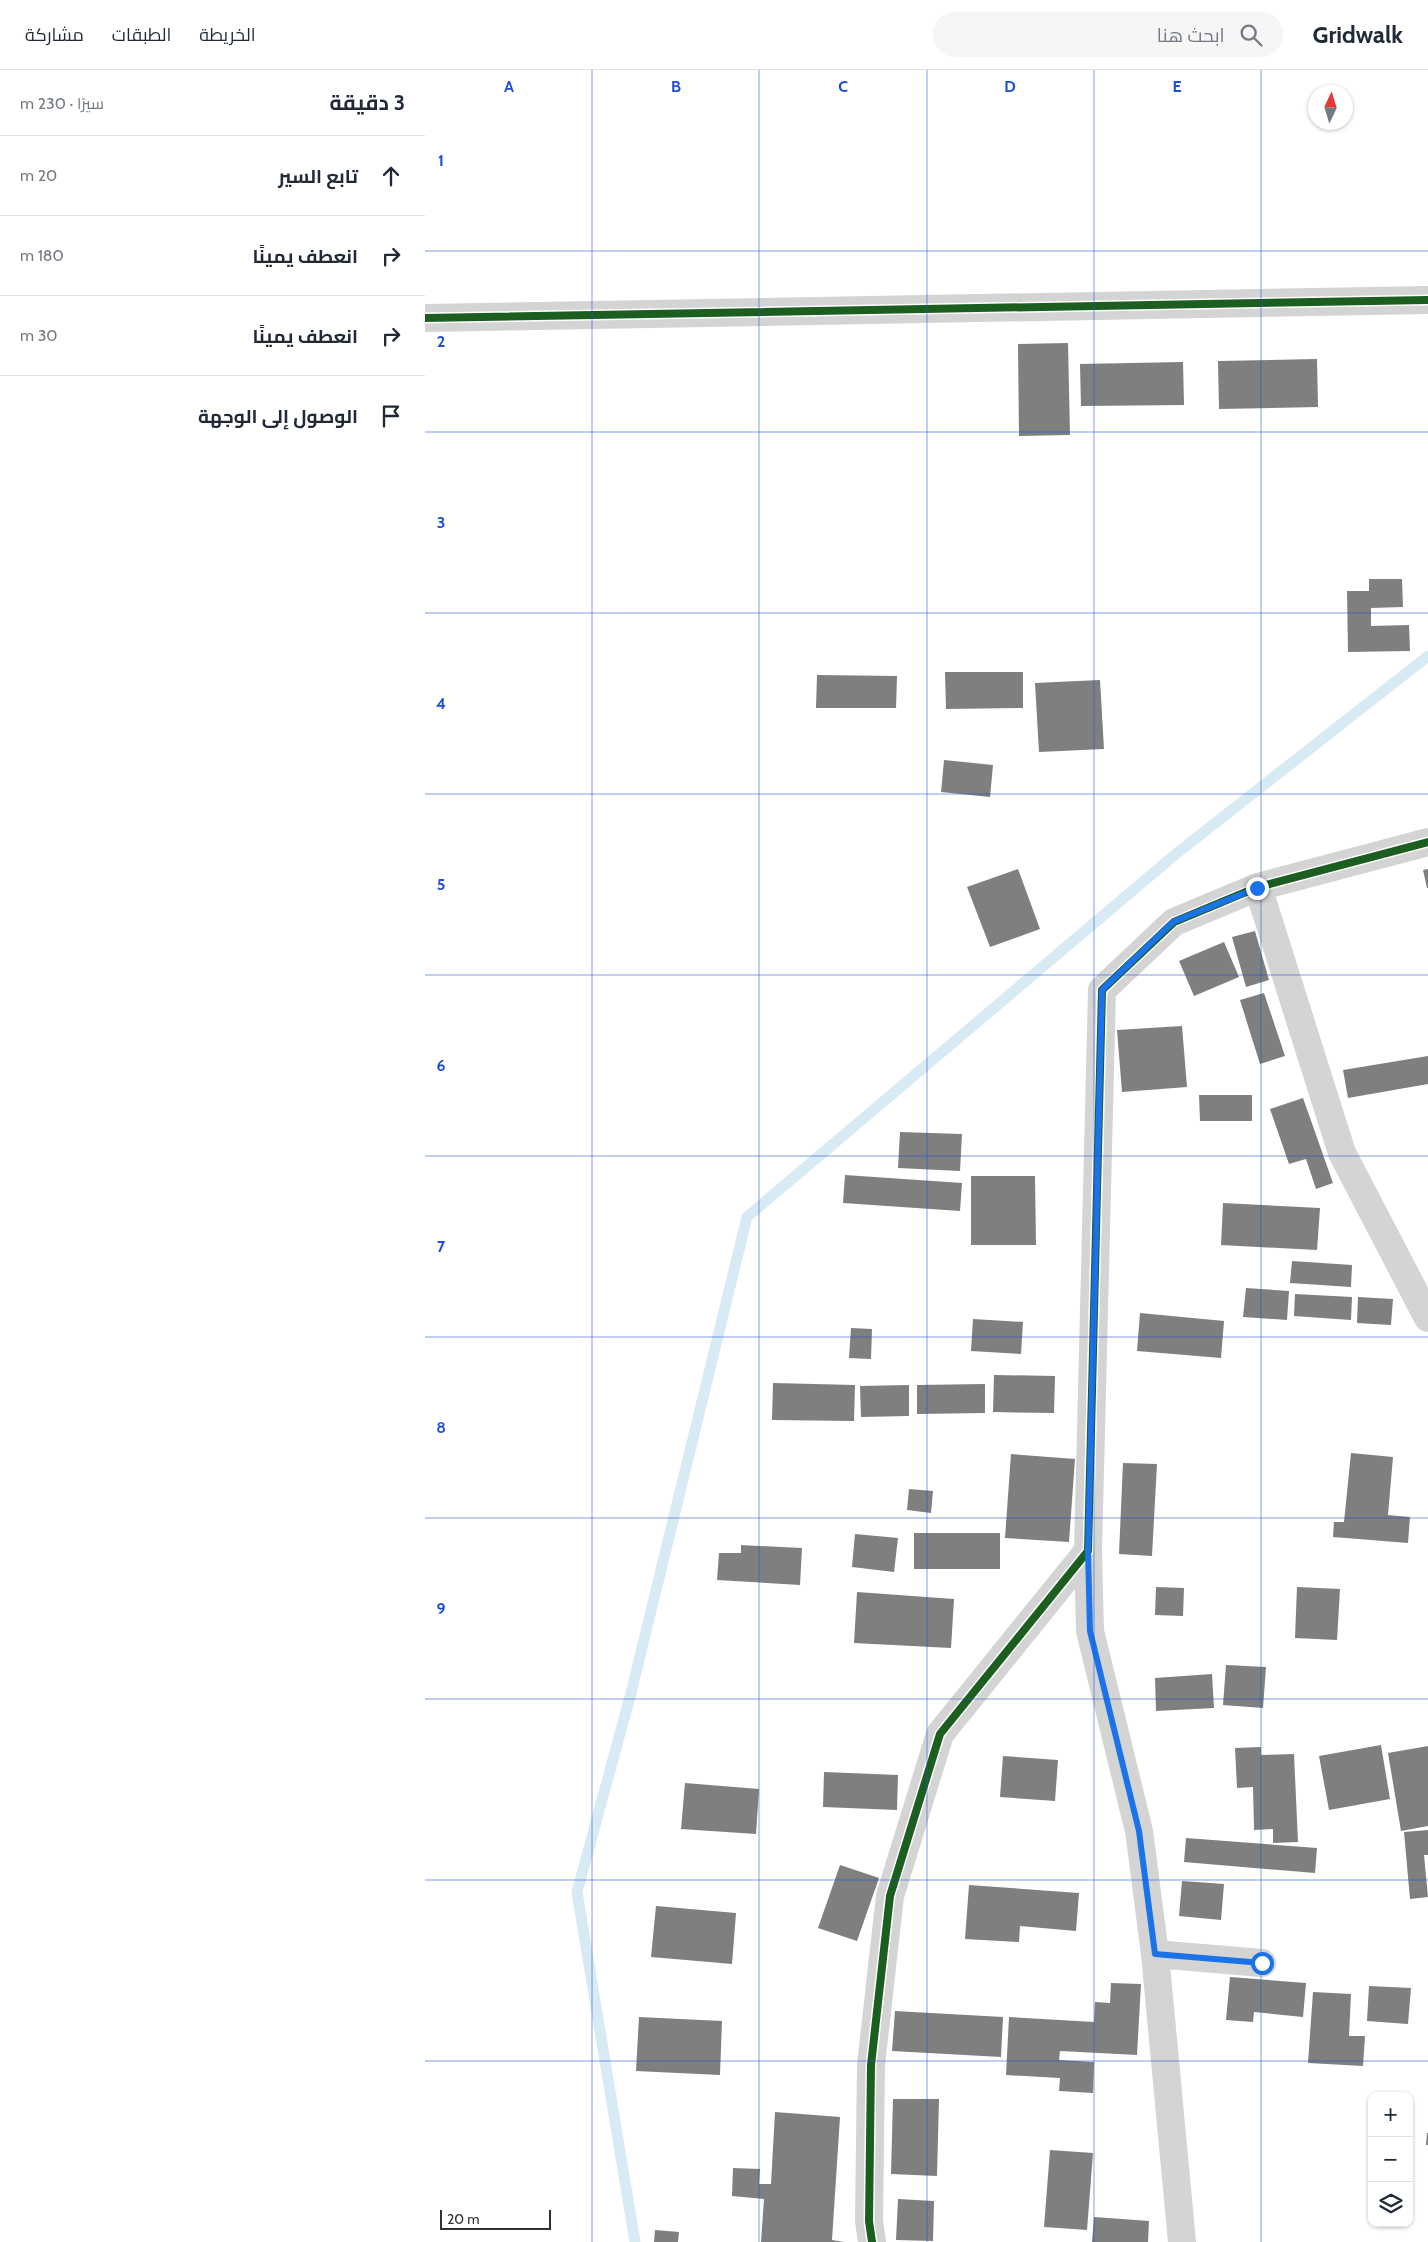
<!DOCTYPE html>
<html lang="ar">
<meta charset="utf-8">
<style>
:root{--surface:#fff;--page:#f6f6f7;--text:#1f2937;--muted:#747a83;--line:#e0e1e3}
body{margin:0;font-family:Cabin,Cairo,sans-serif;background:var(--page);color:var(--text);direction:rtl}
.controls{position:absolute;right:15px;bottom:15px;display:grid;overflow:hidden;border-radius:10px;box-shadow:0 1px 4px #0004}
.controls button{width:45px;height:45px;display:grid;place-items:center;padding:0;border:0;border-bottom:1px solid var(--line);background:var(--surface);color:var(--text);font:25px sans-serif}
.compass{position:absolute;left:883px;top:15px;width:45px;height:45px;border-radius:50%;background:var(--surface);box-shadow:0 1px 4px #0004;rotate:4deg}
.scale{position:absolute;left:15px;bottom:12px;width:111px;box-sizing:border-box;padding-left:5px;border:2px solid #303030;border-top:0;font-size:14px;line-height:18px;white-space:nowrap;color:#303030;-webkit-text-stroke:4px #fff;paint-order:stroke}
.stop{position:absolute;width:15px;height:15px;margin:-11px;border:4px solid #1a73e8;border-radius:50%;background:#fff}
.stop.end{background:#1a73e8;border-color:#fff;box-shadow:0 1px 5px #0008}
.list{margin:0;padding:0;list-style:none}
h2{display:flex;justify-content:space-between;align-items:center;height:65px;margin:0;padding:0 20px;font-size:21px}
h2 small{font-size:16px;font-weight:400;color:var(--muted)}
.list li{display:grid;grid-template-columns:32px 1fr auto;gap:15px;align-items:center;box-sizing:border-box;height:80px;padding:0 20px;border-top:1px solid var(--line)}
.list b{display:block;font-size:19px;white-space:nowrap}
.list em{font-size:16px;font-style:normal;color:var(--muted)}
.icon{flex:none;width:28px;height:28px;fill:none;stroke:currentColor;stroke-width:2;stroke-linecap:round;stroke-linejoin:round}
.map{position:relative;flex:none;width:1003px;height:2172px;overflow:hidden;direction:ltr}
header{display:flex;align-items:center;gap:30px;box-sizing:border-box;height:70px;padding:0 25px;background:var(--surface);border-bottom:1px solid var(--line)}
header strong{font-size:24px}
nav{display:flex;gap:28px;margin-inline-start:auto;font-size:18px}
.search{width:350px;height:45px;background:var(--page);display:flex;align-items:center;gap:12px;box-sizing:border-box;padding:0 18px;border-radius:28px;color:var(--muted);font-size:19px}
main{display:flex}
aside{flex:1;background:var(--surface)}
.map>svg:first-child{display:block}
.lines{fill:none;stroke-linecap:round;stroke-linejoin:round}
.stream{stroke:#d8ebf4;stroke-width:11}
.building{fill:#7f7f7f}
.minor{stroke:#d4d4d4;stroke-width:28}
.cycleway-casing{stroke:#fff;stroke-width:11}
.cycleway{stroke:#1b5e20;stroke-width:8}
.route{stroke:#1a73e8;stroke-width:6}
.grid{fill:none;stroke:#1d4ed8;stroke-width:1;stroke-opacity:0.55}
.grid-label{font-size:16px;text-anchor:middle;font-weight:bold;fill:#1d4ed8;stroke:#fff;stroke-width:5;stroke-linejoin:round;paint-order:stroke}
</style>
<header>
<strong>Gridwalk</strong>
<div class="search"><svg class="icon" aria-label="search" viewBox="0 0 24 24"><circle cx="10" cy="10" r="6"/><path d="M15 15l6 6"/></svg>ابحث هنا</div>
<nav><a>الخريطة</a><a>الطبقات</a><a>مشاركة</a></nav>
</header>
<main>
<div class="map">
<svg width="1003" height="2172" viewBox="0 0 1003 2172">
<rect width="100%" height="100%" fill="#fff"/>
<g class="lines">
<polyline class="stream" points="210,2172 152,1822 206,1623 322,1147 752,783 1003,586"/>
</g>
<g class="building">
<polygon points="643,273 645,365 594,366 593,274"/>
<polygon points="892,289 893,337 794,339 793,291"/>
<polygon points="758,292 759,335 656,336 655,294"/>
<polygon points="944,509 977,509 978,537 946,538 946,556 984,555 985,581 923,582 922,521 944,521"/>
<polygon points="520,602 598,602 598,638 521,639"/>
<polygon points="392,605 472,606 471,638 391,638"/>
<polygon points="675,610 679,679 614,682 610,613"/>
<polygon points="519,690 568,695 565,727 516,722"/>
<polygon points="593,799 615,859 565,877 542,817"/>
<polygon points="1003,799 1003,818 1002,818 998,800"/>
<polygon points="830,861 844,910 821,917 807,867"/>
<polygon points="799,872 814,907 769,926 754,891"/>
<polygon points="839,923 860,986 835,994 815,930"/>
<polygon points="757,956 762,1017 697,1022 692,960"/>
<polygon points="1003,986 1003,1014 923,1028 918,1000"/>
<polygon points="774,1025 827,1025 827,1051 775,1051"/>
<polygon points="878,1028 908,1113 891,1119 881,1089 864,1094 845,1039"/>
<polygon points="475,1062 537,1064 535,1101 473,1098"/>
<polygon points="420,1105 537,1113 535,1141 418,1133"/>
<polygon points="546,1106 610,1106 611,1175 546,1175"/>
<polygon points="798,1133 895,1138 892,1180 796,1175"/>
<polygon points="867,1191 927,1195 926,1217 865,1213"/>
<polygon points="821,1218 864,1221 862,1250 818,1247"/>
<polygon points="870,1224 927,1227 926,1250 869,1246"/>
<polygon points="933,1227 968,1229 966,1255 932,1253"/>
<polygon points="715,1243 799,1251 796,1288 712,1281"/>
<polygon points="548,1249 598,1252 596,1284 546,1281"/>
<polygon points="426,1258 447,1259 446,1289 424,1288"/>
<polygon points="569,1305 630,1306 629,1343 568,1342"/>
<polygon points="348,1313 430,1315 429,1351 347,1350"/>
<polygon points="560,1314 560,1343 492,1344 492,1315"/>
<polygon points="484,1315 484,1346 436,1347 435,1316"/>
<polygon points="926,1383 968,1387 963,1445 985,1447 983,1473 908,1467 909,1452 919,1452"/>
<polygon points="586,1384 650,1389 644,1472 580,1468"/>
<polygon points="698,1393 732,1394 727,1486 694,1484"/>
<polygon points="484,1419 508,1421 506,1443 482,1440"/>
<rect x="489" y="1463" width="86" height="36"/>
<polygon points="430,1464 473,1468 469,1502 427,1497"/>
<polygon points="316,1475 377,1478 375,1515 292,1510 294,1483 316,1483"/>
<polygon points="731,1517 759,1518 758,1546 730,1545"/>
<polygon points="872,1517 915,1519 912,1570 870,1568"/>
<polygon points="432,1522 529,1529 526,1578 429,1573"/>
<polygon points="801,1595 841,1597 838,1638 798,1635"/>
<polygon points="787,1604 789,1638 731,1641 730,1608"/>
<polygon points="956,1675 965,1729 904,1740 894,1686"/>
<polygon points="1003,1676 1003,1756 976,1761 963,1683"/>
<polygon points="836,1677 836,1685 869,1684 873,1772 848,1773 848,1759 829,1760 828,1717 812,1718 810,1678"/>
<polygon points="578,1686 633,1690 630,1731 575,1727"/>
<polygon points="399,1702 473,1705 472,1740 398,1737"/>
<polygon points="260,1713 334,1719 331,1764 256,1759"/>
<polygon points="1003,1760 1003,1785 999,1785 1003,1827 985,1829 979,1762"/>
<polygon points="761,1768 892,1778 890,1803 759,1792"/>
<polygon points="415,1795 454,1808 432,1871 393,1858"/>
<polygon points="757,1811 799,1814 796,1850 754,1846"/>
<polygon points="544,1815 654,1823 651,1861 595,1856 594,1872 540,1869"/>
<polygon points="231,1836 311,1843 307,1894 226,1887"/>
<polygon points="805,1907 881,1913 878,1947 829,1942 828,1952 801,1950"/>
<polygon points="686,1913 716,1914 712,1985 635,1981 634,1990 669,1992 668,2023 634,2021 635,2008 581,2005 584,1947 669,1952 670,1932 685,1933"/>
<polygon points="944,1916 986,1918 983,1954 942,1951"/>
<polygon points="888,1922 926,1924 924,1966 940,1966 938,1996 883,1993"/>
<polygon points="470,1941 578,1947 576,1987 467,1981"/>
<polygon points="214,1947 297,1951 295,2005 211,2001"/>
<polygon points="468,2029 514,2029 512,2106 466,2104"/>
<polygon points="350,2042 415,2047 407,2170 419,2172 336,2172 339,2129 307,2126 308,2098 335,2099 334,2114 346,2114"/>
<polygon points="1002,2063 1003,2063 1003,2075 1001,2075"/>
<polygon points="625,2080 668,2083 662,2160 619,2157"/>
<polygon points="473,2129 509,2131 508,2171 471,2170"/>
<polygon points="669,2147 724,2151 723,2172 667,2172"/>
<polygon points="230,2160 254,2162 253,2172 229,2172"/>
</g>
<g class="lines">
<g class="minor">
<polyline points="0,248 1003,230"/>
<polyline points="833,817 917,1083 1003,1248"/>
<polyline points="663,1481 665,1561 714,1761 730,1884 757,2172"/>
<polyline points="730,1884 837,1893"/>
<polyline points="447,2172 444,2151 446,1995 465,1826 515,1664 663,1481 677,920 749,852 833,817 1003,772"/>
</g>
<defs>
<g id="cycleway">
<polyline points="0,248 1003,230"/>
<polyline points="447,2172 444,2151 446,1995 465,1826 515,1664 663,1481 677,920 749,852 833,817 1003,772"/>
</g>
</defs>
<use href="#cycleway" class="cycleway-casing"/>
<use href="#cycleway" class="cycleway"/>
</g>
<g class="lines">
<polyline class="route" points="832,818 748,852 677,920 663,1481 665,1561 714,1761 730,1884 837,1893"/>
</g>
<path class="grid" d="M167 0V2172M334 0V2172M502 0V2172M669 0V2172M836 0V2172M0 181H1003M0 362H1003M0 543H1003M0 724H1003M0 905H1003M0 1086H1003M0 1267H1003M0 1448H1003M0 1629H1003M0 1810H1003M0 1991H1003"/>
<g class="grid-label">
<text x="84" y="22">A</text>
<text x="251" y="22">B</text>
<text x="418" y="22">C</text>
<text x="585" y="22">D</text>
<text x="752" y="22">E</text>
<text x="16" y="96">1</text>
<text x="16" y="277">2</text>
<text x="16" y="458">3</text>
<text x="16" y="639">4</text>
<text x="16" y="820">5</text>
<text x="16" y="1001">6</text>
<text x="16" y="1182">7</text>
<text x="16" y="1363">8</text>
<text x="16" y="1544">9</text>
</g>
</svg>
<div class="controls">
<button>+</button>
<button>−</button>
<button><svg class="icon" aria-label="layers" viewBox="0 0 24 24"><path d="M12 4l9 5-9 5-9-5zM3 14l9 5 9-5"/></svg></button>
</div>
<svg class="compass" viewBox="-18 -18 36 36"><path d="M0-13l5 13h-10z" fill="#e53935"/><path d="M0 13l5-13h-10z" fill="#747a83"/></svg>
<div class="scale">20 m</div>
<div class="stop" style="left:837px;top:1893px"></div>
<div class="stop end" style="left:832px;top:818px"></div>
</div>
<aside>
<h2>3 دقيقة<small>سيرًا · 230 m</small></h2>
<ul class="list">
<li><svg class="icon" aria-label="ahead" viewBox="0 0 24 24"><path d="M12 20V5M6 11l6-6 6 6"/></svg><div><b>تابع السير</b></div><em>20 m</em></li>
<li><svg class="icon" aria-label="right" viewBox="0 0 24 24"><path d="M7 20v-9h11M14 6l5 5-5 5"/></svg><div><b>انعطف يمينًا</b></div><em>180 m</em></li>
<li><svg class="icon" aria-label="right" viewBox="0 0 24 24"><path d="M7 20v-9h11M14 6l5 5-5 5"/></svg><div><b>انعطف يمينًا</b></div><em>30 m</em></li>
<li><svg class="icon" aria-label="arrive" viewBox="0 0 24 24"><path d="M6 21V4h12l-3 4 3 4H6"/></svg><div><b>الوصول إلى الوجهة</b></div></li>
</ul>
</aside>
</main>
